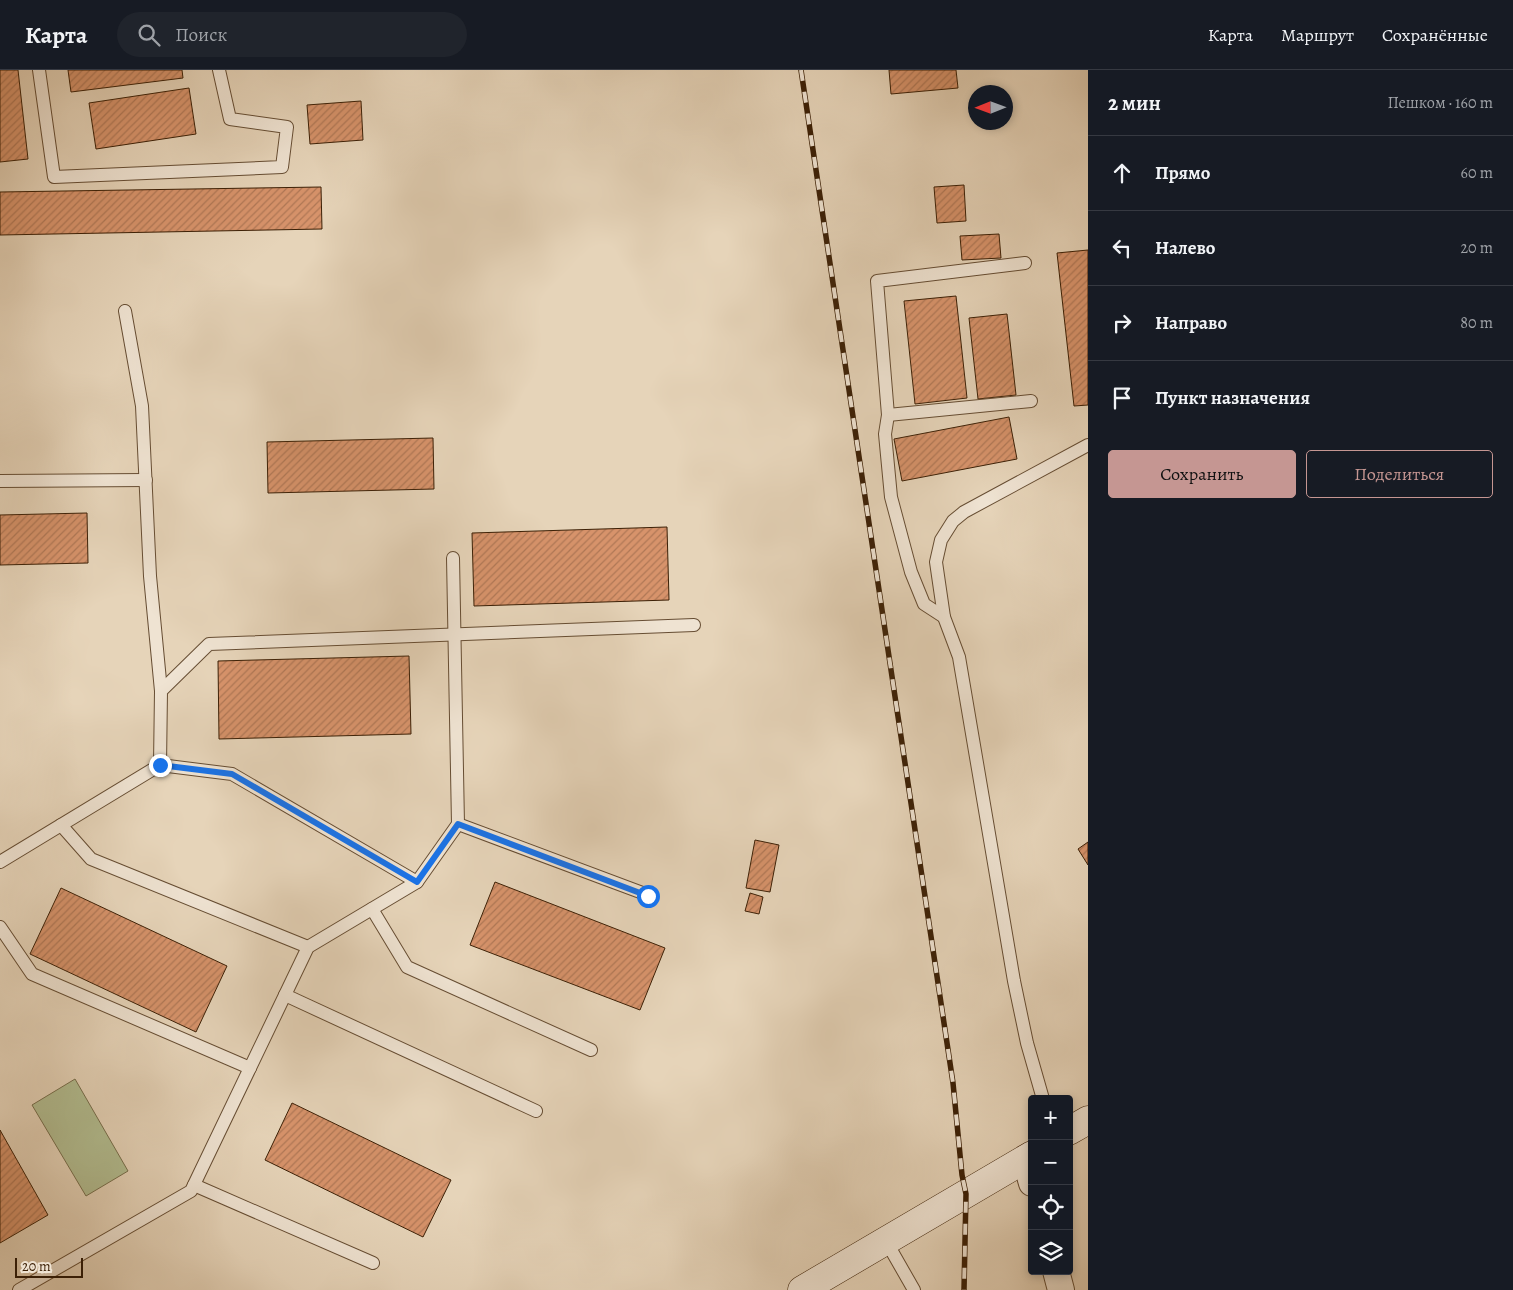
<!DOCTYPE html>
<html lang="ru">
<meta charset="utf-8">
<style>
:root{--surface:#171b24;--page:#20242c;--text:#f1f3f6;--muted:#9ea1a6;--line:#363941;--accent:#c59692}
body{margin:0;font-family:Alegreya,serif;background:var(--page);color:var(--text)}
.controls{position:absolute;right:15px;bottom:15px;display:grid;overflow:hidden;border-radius:5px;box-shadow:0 2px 8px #0003}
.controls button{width:45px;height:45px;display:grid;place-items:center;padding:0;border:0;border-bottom:1px solid var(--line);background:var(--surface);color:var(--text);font:25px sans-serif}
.compass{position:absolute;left:968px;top:15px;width:45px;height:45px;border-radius:50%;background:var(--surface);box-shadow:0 2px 8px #0003;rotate:269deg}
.scale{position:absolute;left:15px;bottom:12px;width:68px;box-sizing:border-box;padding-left:5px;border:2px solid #3c2006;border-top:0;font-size:14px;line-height:18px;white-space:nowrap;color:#3c2006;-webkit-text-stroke:4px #efe3d2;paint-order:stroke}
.stop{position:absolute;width:15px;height:15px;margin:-11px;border:4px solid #1a73e8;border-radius:50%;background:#fff}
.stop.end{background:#1a73e8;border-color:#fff;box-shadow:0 1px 5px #0008}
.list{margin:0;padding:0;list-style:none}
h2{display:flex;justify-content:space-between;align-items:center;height:65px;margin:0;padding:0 20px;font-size:21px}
h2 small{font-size:16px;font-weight:400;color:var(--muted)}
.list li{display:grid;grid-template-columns:32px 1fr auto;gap:15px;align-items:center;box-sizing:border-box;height:75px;padding:0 20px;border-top:1px solid var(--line)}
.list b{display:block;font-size:19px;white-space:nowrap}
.list em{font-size:16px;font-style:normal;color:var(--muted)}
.actions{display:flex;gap:10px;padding:15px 20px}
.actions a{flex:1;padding:11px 0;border:1px solid var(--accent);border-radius:5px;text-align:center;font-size:18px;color:var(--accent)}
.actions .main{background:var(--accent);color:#111}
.icon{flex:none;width:28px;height:28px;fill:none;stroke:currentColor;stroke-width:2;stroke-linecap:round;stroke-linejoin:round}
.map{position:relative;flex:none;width:1088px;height:1220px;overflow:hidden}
header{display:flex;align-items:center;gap:30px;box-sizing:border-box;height:70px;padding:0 25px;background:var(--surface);border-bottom:1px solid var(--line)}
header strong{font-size:24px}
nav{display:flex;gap:28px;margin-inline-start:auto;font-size:18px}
.search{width:350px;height:45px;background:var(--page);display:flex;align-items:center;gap:12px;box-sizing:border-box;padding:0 18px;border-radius:28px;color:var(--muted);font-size:19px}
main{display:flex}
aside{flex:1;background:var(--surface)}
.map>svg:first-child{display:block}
.park{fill:#b2bd91;stroke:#776e4c}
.building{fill:url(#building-hatch);stroke:#3c2006}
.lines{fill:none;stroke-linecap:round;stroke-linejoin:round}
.service-casing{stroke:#664d33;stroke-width:14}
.minor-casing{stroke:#664d33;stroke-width:28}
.secondary-casing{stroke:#3c2006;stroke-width:29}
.service{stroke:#efe3d2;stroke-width:12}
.minor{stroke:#efe3d2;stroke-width:26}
.secondary{stroke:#efe3d2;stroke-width:28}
.rail-casing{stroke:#3c2006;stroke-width:5.5}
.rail{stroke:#efe3d2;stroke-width:4;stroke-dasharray:11;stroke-linecap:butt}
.route{stroke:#1a73e8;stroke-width:6}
</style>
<header>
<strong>Карта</strong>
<div class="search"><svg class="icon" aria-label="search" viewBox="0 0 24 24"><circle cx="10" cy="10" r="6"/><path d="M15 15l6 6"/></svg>Поиск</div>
<nav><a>Карта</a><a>Маршрут</a><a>Сохранённые</a></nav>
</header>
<main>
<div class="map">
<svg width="1088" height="1220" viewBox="0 0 1088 1220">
<defs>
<pattern id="building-hatch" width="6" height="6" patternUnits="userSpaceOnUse" patternTransform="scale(1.25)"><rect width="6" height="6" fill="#d7936b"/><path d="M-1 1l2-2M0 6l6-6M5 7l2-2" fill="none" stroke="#b07856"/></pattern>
</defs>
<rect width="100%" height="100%" fill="#e6d4b9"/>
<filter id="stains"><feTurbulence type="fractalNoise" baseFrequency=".004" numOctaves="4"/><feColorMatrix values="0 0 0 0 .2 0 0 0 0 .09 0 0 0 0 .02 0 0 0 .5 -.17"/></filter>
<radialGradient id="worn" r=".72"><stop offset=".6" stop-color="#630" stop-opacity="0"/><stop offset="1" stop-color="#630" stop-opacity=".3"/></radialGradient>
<polygon class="park" points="75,1009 128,1101 86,1126 32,1035"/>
<g class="building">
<polygon points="0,0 18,0 28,89 0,92"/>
<polygon points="68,0 182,0 183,8 71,22"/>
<polygon points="889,0 956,0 958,18 891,24"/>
<polygon points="189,18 196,64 96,79 89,33"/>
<polygon points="361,31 363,70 310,74 307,35"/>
<polygon points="964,115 966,151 937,153 934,117"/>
<polygon points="321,117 322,159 0,165 0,122"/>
<polygon points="999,164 1001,188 962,190 960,166"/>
<polygon points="1088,180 1088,335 1074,336 1057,183"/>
<polygon points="956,226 967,328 915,334 904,231"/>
<polygon points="1007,244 1016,325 978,329 969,248"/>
<polygon points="1009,347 1017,389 902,411 894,369"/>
<polygon points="433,368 434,419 268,423 267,372"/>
<polygon points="87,443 88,493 0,495 0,445"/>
<polygon points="667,457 669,530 474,536 472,463"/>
<polygon points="409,586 411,664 219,669 218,591"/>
<polygon points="755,770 779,775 770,822 746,818"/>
<polygon points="1088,772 1088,795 1078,779"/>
<polygon points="495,812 665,878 640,940 470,875"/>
<polygon points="61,818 227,896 196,962 30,884"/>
<polygon points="750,823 763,827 759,844 745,841"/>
<polygon points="292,1033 451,1110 423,1167 265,1090"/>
<polygon points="0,1060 48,1145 0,1173"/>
</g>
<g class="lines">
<defs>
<g id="service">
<polyline points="39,0 54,107 282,97 287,57 230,49 219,0"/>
<polyline points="125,241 142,336 150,506 161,621"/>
<polyline points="888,345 1031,331"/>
<polyline points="0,411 146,410"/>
<polyline points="453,488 458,754 648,825"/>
<polyline points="944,547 924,534 911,502 891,427 885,364 888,345 877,211 1025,193"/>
<polyline points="160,695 161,621 209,574 694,555"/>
<polyline points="61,755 91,789 308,877"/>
<polyline points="0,792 160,695 232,704 417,812"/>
<polyline points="372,839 407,897 591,980"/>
<polyline points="0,857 32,904 250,998"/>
<polyline points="285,925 536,1041"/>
<polyline points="1043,1029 1027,973 1014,911 959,587 944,547 936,492 941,470 953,451 964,442 1088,375"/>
<polyline points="194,1115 373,1193"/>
<polyline points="886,1171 914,1220"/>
<polyline points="19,1220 191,1121 308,877 417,812 458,754"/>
</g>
<g id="minor">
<polyline points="1025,1089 1032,1113"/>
<polyline points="1056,1201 1061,1220"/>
</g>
<g id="secondary">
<polyline points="1069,1061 1088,1050"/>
<polyline points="802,1220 1032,1085"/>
</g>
</defs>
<use href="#service" class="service-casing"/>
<use href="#minor" class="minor-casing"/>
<use href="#secondary" class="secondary-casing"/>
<use href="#service" class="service"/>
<use href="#minor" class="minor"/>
<use href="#secondary" class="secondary"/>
<defs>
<polyline id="rail" points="801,0 953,1013 962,1105 966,1124 964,1220"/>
</defs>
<use href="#rail" class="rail-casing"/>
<use href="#rail" class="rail"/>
</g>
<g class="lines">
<polyline class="route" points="160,695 232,704 417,812 458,754 648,826"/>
</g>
<rect width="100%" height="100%" filter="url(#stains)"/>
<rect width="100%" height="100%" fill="url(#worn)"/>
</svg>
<div class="controls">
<button>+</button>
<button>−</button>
<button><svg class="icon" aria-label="locate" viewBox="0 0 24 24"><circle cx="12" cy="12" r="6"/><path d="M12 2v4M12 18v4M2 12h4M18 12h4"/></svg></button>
<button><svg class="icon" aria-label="layers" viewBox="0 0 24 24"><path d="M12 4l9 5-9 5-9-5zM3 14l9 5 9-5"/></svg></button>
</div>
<svg class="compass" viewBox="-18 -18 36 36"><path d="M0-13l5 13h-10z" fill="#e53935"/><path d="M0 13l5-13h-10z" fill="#9ea1a6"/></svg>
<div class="scale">20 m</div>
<div class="stop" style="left:648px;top:826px"></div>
<div class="stop end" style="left:160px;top:695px"></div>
</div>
<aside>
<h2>2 мин<small>Пешком · 160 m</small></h2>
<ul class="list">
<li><svg class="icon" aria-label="ahead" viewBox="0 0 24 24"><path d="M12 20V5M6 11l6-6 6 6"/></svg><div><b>Прямо</b></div><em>60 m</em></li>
<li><svg class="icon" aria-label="left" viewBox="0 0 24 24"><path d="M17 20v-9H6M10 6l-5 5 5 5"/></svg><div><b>Налево</b></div><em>20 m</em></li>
<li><svg class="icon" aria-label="right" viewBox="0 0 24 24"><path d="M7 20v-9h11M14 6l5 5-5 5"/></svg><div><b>Направо</b></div><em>80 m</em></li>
<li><svg class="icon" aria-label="arrive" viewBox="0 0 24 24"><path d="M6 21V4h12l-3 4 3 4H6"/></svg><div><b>Пункт назначения</b></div></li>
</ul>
<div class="actions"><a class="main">Сохранить</a><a>Поделиться</a></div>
</aside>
</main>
